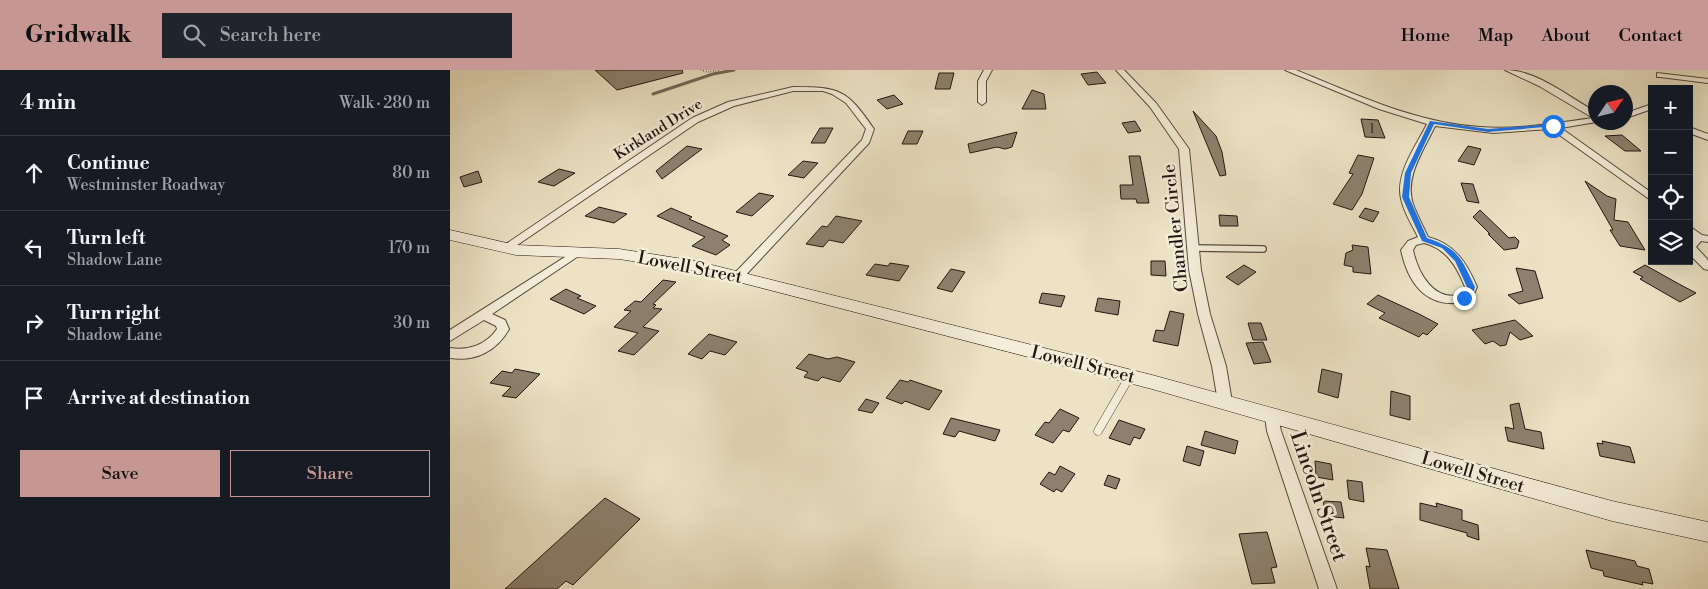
<!DOCTYPE html>
<meta charset="utf-8">
<style>
:root{--surface:#171b24;--page:#20242c;--text:#f1f3f6;--muted:#9ea1a6;--line:#363941;--accent:#c59692}
body{margin:0;font-family:"Libre Bodoni",serif;background:var(--page);color:var(--text)}
.controls{position:absolute;right:15px;top:15px;display:grid;overflow:hidden;border-radius:0px;box-shadow:0 5px 20px #0002}
.controls button{width:45px;height:45px;display:grid;place-items:center;padding:0;border:0;border-bottom:1px solid var(--line);background:var(--surface);color:var(--text);font:25px sans-serif}
.compass{position:absolute;left:1138px;top:15px;width:45px;height:45px;border-radius:50%;background:var(--surface);box-shadow:0 5px 20px #0002;rotate:55deg}
.stop{position:absolute;width:15px;height:15px;margin:-11px;border:4px solid #1a73e8;border-radius:50%;background:#fff}
.stop.end{background:#1a73e8;border-color:#fff;box-shadow:0 1px 5px #0008}
.list{margin:0;padding:0;list-style:none}
h2{display:flex;justify-content:space-between;align-items:center;height:65px;margin:0;padding:0 20px;font-size:21px}
h2 small{font-size:16px;font-weight:400;color:var(--muted)}
.list li{display:grid;grid-template-columns:32px 1fr auto;gap:15px;align-items:center;box-sizing:border-box;height:75px;padding:0 20px;border-top:1px solid var(--line)}
.list b{display:block;font-size:19px;white-space:nowrap}
.list p{margin:0;font-size:16px;white-space:nowrap;color:var(--muted)}
.list em{font-size:16px;font-style:normal;color:var(--muted)}
.actions{display:flex;gap:10px;padding:15px 20px}
.actions a{flex:1;padding:11px 0;border:1px solid var(--accent);border-radius:0px;text-align:center;font-size:18px;color:var(--accent)}
.actions .main{background:var(--accent);color:#111}
.icon{flex:none;width:28px;height:28px;fill:none;stroke:currentColor;stroke-width:2;stroke-linecap:round;stroke-linejoin:round}
.map{position:relative;flex:none;width:1258px;height:519px;overflow:hidden}
header{display:flex;align-items:center;gap:30px;box-sizing:border-box;height:70px;padding:0 25px;background:var(--accent);color:#111}
header strong{font-size:24px}
nav{display:flex;gap:28px;margin-inline-start:auto;font-size:18px}
.search{width:350px;height:45px;background:var(--page);display:flex;align-items:center;gap:12px;box-sizing:border-box;padding:0 18px;border-radius:0px;color:var(--muted);font-size:19px}
main{display:flex}
aside{flex:1;background:var(--surface)}
.map>svg:first-child{display:block}
.lines{fill:none;stroke-linecap:round;stroke-linejoin:round}
.stream{stroke:#736859;stroke-width:3}
.building{fill:#8c816f;stroke:#231712}
.service-far1-casing{stroke:#554a3f;stroke-width:8}
.service-casing{stroke:#554a3f;stroke-width:9}
.minor-casing{stroke:#554a3f;stroke-width:2}
.secondary-casing{stroke:#231712;stroke-width:1}
.path{stroke:#231712;stroke-width:2;stroke-dasharray:0.5 2;stroke-linecap:butt}
.service-far1{stroke:#f3edd9;stroke-width:5.5}
.service{stroke:#f3edd9;stroke-width:8}
.minor{fill:#f3edd9;fill-rule:evenodd}
.secondary{fill:#f3edd9;fill-rule:evenodd}
.route{fill:#1a73e8}
.labels{text-anchor:middle;stroke-width:5;stroke-linejoin:round;paint-order:stroke}
.far-number-label{font-size:12px;fill:#3d3229}
.far-street-label{font-size:15px;fill:#231712;stroke:#f3edd9}
.street-label{font-size:18px;fill:#231712;stroke:#f3edd9}
.near-street-label{font-size:21px;fill:#231712;stroke:#f3edd9}
</style>
<header>
<strong>Gridwalk</strong>
<div class="search"><svg class="icon" aria-label="search" viewBox="0 0 24 24"><circle cx="10" cy="10" r="6"/><path d="M15 15l6 6"/></svg>Search here</div>
<nav><a>Home</a><a>Map</a><a>About</a><a>Contact</a></nav>
</header>
<main>
<aside>
<h2>4 min<small>Walk · 280 m</small></h2>
<ul class="list">
<li><svg class="icon" aria-label="ahead" viewBox="0 0 24 24"><path d="M12 20V5M6 11l6-6 6 6"/></svg><div><b>Continue</b><p>Westminster Roadway</p></div><em>80 m</em></li>
<li><svg class="icon" aria-label="left" viewBox="0 0 24 24"><path d="M17 20v-9H6M10 6l-5 5 5 5"/></svg><div><b>Turn left</b><p>Shadow Lane</p></div><em>170 m</em></li>
<li><svg class="icon" aria-label="right" viewBox="0 0 24 24"><path d="M7 20v-9h11M14 6l5 5-5 5"/></svg><div><b>Turn right</b><p>Shadow Lane</p></div><em>30 m</em></li>
<li><svg class="icon" aria-label="arrive" viewBox="0 0 24 24"><path d="M6 21V4h12l-3 4 3 4H6"/></svg><div><b>Arrive at destination</b></div></li>
</ul>
<div class="actions"><a class="main">Save</a><a>Share</a></div>
</aside>
<div class="map">
<svg width="1258" height="519" viewBox="0 0 1258 519">
<rect width="100%" height="100%" fill="#ece3c5"/>
<filter id="stains"><feTurbulence type="fractalNoise" baseFrequency=".004" numOctaves="4"/><feColorMatrix values="0 0 0 0 .2 0 0 0 0 .09 0 0 0 0 .02 0 0 0 .5 -.17"/></filter>
<radialGradient id="worn" r=".72"><stop offset=".6" stop-color="#630" stop-opacity="0"/><stop offset="1" stop-color="#630" stop-opacity=".3"/></radialGradient>
<g class="lines">
<polyline class="stream" points="203,24 263,4 284,0"/>
</g>
<g class="building">
<polygon points="145,0 232,0 233,3 167,20"/>
<polygon points="647,2 656,13 638,15 631,4"/>
<polygon points="489,3 504,3 500,19 485,19"/>
<polygon points="582,20 594,24 596,39 572,39"/>
<polygon points="444,25 453,34 437,39 427,30"/>
<polygon points="743,41 766,66 772,82 776,105 770,106"/>
<polygon points="911,49 928,50 935,68 915,67"/>
<polygon points="685,51 691,61 678,63 672,53"/>
<polygon points="370,58 383,58 375,73 361,73"/>
<polygon points="458,61 473,61 467,74 452,74"/>
<polygon points="567,62 562,77 555,79 547,77 520,83 518,74"/>
<polygon points="1172,65 1191,81 1175,81 1155,66"/>
<polygon points="237,76 252,79 212,109 206,101"/>
<polygon points="1018,76 1031,79 1024,95 1008,91"/>
<polygon points="908,85 924,88 912,124 902,140 883,134 903,104 899,103"/>
<polygon points="679,86 690,86 699,133 687,133 686,129 671,129 670,115 683,115"/>
<polygon points="353,91 368,93 354,108 338,105"/>
<polygon points="109,99 125,103 104,116 88,112"/>
<polygon points="28,101 32,112 14,117 10,107"/>
<polygon points="1135,111 1157,126 1166,129 1164,150 1178,152 1195,180 1170,176 1160,160 1163,160"/>
<polygon points="1011,113 1023,114 1029,133 1017,131"/>
<polygon points="309,123 324,126 302,146 286,142"/>
<polygon points="149,137 177,144 164,153 135,146"/>
<polygon points="221,138 242,147 239,149 278,166 272,170 280,175 266,185 242,176 255,167 207,146"/>
<polygon points="915,138 929,142 923,152 909,147"/>
<polygon points="1030,140 1059,168 1065,167 1069,171 1067,178 1054,180 1038,164 1040,164 1023,147"/>
<polygon points="769,145 787,146 788,156 770,156"/>
<polygon points="386,146 412,151 393,173 379,170 373,177 356,174 372,156 377,157"/>
<polygon points="902,175 918,177 921,204 903,202 903,197 894,195 896,183 903,180"/>
<polygon points="701,191 715,191 716,206 701,205"/>
<polygon points="440,193 459,196 449,211 416,205 425,194 438,196"/>
<polygon points="794,195 806,202 788,215 776,207"/>
<polygon points="1195,195 1229,214 1246,223 1230,232 1190,209 1193,207 1183,202"/>
<polygon points="1066,198 1085,201 1093,228 1069,234 1058,225 1073,221"/>
<polygon points="501,199 515,202 502,222 487,218"/>
<polygon points="213,210 226,212 203,234 206,235 203,238 212,239 193,257 209,261 184,285 168,281 188,263 164,257 181,241 174,240 185,231 191,232"/>
<polygon points="116,219 131,226 127,228 146,236 134,244 100,229"/>
<polygon points="592,223 615,226 611,237 589,233"/>
<polygon points="928,225 969,244 988,254 977,265 973,263 969,267 944,255 929,248 935,243 917,234"/>
<polygon points="648,228 670,231 668,245 645,241"/>
<polygon points="720,241 734,244 728,276 703,271 706,260 714,261"/>
<polygon points="1065,250 1083,266 1070,270 1060,262 1056,275 1050,276 1043,271 1035,274 1022,260"/>
<polygon points="798,253 811,253 817,270 803,270"/>
<polygon points="259,264 287,272 275,285 260,281 252,289 238,284"/>
<polygon points="813,272 821,292 804,294 796,273"/>
<polygon points="359,284 378,289 387,287 405,292 390,312 372,307 368,311 354,307 358,302 346,298"/>
<polygon points="65,299 90,304 66,328 52,326 61,317 40,313 52,301 62,303"/>
<polygon points="872,299 892,304 888,328 868,322"/>
<polygon points="450,310 458,312 460,310 492,321 479,340 455,331 452,334 436,328"/>
<polygon points="941,321 960,326 960,350 940,345"/>
<polygon points="416,329 429,333 422,343 408,340"/>
<polygon points="1069,333 1075,359 1091,362 1094,379 1058,371 1055,357 1064,359 1060,335"/>
<polygon points="610,339 629,348 619,362 613,360 603,373 585,365 595,352 599,353"/>
<polygon points="501,348 550,360 545,371 509,361 505,367 493,364"/>
<polygon points="669,350 695,359 690,369 684,367 680,375 659,368"/>
<polygon points="755,361 788,371 785,384 751,375"/>
<polygon points="1152,371 1180,377 1185,393 1150,386 1147,373 1153,374"/>
<polygon points="737,376 754,381 750,396 733,391"/>
<polygon points="865,391 881,394 883,410 866,407"/>
<polygon points="610,396 625,404 612,422 606,419 604,422 590,414 599,402 605,405"/>
<polygon points="658,405 670,409 666,419 654,415"/>
<polygon points="897,410 912,412 914,432 899,429"/>
<polygon points="155,428 190,449 123,515 116,511 107,519 55,519"/>
<polygon points="873,431 891,432 894,448 876,446"/>
<polygon points="970,433 987,437 986,433 1012,440 1012,450 1028,455 1029,470 1017,466 1017,463 970,450"/>
<polygon points="817,462 827,497 821,498 825,513 802,514 789,464"/>
<polygon points="916,478 937,480 949,519 920,519 916,496 920,497"/>
<polygon points="1136,480 1185,491 1187,496 1199,499 1203,514 1192,512 1193,515 1154,506 1153,501 1141,498"/>
</g>
<g class="lines">
<defs>
<polyline id="service-far1" points="744,178 813,179"/>
<polyline id="service" points="648,361 680,306"/>
<g id="minor">
<polygon points="534,0 542,0 536,11 536,32 532,35 528,32 528,11"/>
<polygon points="666,0 674,0 706,33 739,79 751,200 760,244 776,296 782,332 780,336 775,337 770,336 768,332 762,296 748,244 739,200 729,79 700,37"/>
<path d="M835 0H846C905 24 965 53 1030 57 1068 60 1105 53 1143 48L1089 16 1055 0C1087 0 1119 27 1146 42V52L1111 58 1202 123V131L1101 59 1043 63 985 56C974 80 954 107 963 134 967 145 973 156 978 167 1005 174 1017 193 1027 217L1021 230C981 242 959 218 951 180L958 171 968 167C961 153 950 136 950 120 950 97 967 74 977 54L929 39ZM974 173C997 179 1007 197 1015 217L1012 224C984 233 968 203 963 180L966 175Z"/>
<polygon points="1207,3 1258,9 1258,13 1210,7 1207,7"/>
<path d="M343 17C391 17 397 20 424 59L419 73 292 209 288 210 282 206 412 70 416 59 396 33 382 24 373 21H343L284 36 248 52 60 180H52L50 178 242 48 278 32Z"/>
<polygon points="1202,34 1202,39 1176,48 1176,43"/>
<polygon points="1239,57 1258,64 1258,70 1239,63"/>
<polygon points="1239,156 1252,165 1258,166 1258,172 1251,171 1246,177 1258,190 1258,200 1254,199 1239,184 1239,169 1242,167 1239,165"/>
<path d="M126 180 130 181 132 183 130 185 42 244 55 250 59 259C47 281 25 292 0 288V278C18 281 36 275 47 259L46 256 34 250 0 271V260Z"/>
<polygon points="822,340 827,342 831,361 887,519 869,519 817,361 815,346 817,342"/>
</g>
<polygon id="secondary" points="0,160 66,175 169,179 246,191 702,305 1162,431 1258,452 1258,472 1162,451 702,319 246,201 169,189 66,185 0,170"/>
</defs>
<use href="#service-far1" class="service-far1-casing"/>
<use href="#service" class="service-casing"/>
<use href="#minor" class="minor-casing"/>
<use href="#secondary" class="secondary-casing"/>
<polyline class="path" points="251,0 258,2 270,0"/>
<use href="#service-far1" class="service-far1"/>
<use href="#service" class="service"/>
<use href="#minor" class="minor"/>
<use href="#secondary" class="secondary"/>
</g>
<path class="route" d="M980 51 1038 59 1103 54 1106 56 1038 62 984 54 961 103 959 127 977 168C1009 179 1011 188 1025 217L1022 226 1014 231 1010 228 1016 223 1017 217 1005 191 992 178 972 171 952 127 955 103Z"/>
<g class="labels">
<g class="far-number-label">
<text x="922" y="63">1</text>
</g>
<g class="far-street-label">
<text transform="translate(208 59) rotate(-32)" y="5">Kirkland Drive</text>
</g>
<g class="street-label">
<text transform="translate(725 158) rotate(-96)" y="6">Chandler Circle</text>
<text transform="translate(240 197) rotate(11)" y="6">Lowell Street</text>
<text transform="translate(633 294) rotate(14)" y="6">Lowell Street</text>
<text transform="translate(1023 402) rotate(16)" y="6">Lowell Street</text>
</g>
<g class="near-street-label">
<text transform="translate(869 426) rotate(71)" y="7">Lincoln Street</text>
</g>
</g>
<rect width="100%" height="100%" filter="url(#stains)"/>
<rect width="100%" height="100%" fill="url(#worn)"/>
</svg>
<div class="controls">
<button>+</button>
<button>−</button>
<button><svg class="icon" aria-label="locate" viewBox="0 0 24 24"><circle cx="12" cy="12" r="6"/><path d="M12 2v4M12 18v4M2 12h4M18 12h4"/></svg></button>
<button><svg class="icon" aria-label="layers" viewBox="0 0 24 24"><path d="M12 4l9 5-9 5-9-5zM3 14l9 5 9-5"/></svg></button>
</div>
<svg class="compass" viewBox="-18 -18 36 36"><path d="M0-13l5 13h-10z" fill="#e53935"/><path d="M0 13l5-13h-10z" fill="#9ea1a6"/></svg>
<div class="stop" style="left:1103px;top:56px"></div>
<div class="stop end" style="left:1014px;top:228px"></div>
</div>
</main>
